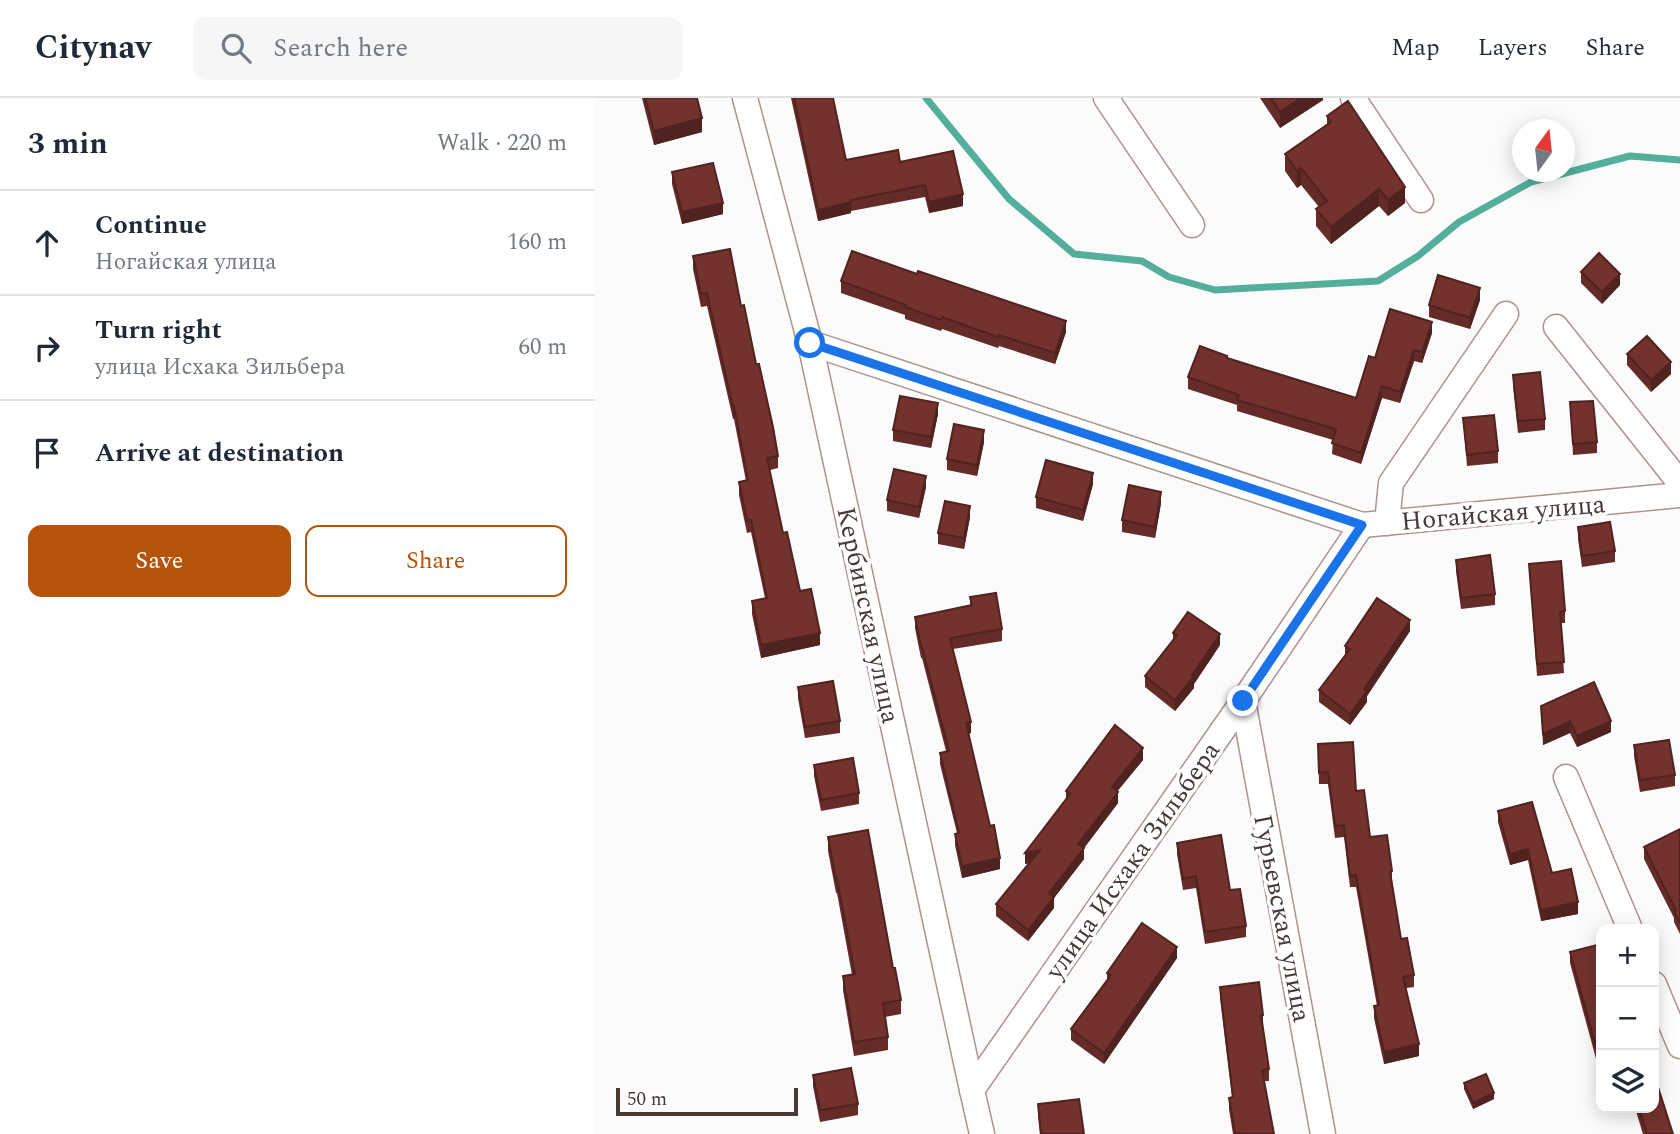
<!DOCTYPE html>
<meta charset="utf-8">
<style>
:root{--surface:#fff;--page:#f6f6f7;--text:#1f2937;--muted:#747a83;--line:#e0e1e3;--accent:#b45309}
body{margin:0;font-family:Spectral,serif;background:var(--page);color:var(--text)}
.controls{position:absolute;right:21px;bottom:21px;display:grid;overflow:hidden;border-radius:14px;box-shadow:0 4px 18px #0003}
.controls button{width:63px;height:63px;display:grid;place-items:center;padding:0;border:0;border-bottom:2px solid var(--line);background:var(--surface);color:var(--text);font:35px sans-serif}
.compass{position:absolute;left:917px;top:21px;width:63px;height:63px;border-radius:50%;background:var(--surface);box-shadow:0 4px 18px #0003;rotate:15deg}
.scale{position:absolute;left:21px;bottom:18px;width:182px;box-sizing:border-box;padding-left:7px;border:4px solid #463938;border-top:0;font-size:19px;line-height:24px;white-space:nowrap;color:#463938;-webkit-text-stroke:5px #fff;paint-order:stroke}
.stop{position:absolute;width:21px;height:21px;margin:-16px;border:5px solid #1a73e8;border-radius:50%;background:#fff}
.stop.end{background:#1a73e8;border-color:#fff;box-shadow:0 2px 7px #0008}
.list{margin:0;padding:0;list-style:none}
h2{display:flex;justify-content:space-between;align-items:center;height:91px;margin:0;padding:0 28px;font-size:30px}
h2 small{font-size:23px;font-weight:400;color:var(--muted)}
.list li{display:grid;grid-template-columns:46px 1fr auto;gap:21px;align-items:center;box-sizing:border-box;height:105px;padding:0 28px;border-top:2px solid var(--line)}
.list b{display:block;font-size:26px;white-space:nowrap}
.list p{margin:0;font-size:23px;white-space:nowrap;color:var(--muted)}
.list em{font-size:23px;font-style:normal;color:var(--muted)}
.actions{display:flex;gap:14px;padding:21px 28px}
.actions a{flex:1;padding:16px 0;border:2px solid var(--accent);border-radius:14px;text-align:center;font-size:24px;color:var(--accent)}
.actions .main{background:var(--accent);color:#fff}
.icon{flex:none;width:38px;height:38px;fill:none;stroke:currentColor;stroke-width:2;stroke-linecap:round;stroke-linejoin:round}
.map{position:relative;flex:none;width:1085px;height:1036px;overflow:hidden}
header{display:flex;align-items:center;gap:42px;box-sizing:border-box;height:98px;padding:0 35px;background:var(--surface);border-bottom:2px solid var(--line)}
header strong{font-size:33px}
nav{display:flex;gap:38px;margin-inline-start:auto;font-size:24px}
.search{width:490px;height:63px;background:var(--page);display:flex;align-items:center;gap:18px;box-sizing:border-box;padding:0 24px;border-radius:14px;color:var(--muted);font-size:26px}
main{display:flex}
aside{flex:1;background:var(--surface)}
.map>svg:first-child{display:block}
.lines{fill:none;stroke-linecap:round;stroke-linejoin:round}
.stream{stroke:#53af9b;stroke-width:7}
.minor-casing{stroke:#af918e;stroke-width:27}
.minor{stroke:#fff;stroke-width:24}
.wall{fill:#642b28}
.shaded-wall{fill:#512320}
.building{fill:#74322e;stroke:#512320;stroke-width:2}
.route{stroke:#1a73e8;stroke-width:9}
.labels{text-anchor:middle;stroke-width:7;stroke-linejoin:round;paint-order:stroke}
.street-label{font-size:26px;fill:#463938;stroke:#fff}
</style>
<header>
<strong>Citynav</strong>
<div class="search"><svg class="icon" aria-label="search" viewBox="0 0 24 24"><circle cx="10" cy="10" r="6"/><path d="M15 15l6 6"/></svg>Search here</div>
<nav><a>Map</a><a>Layers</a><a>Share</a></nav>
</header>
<main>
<aside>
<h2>3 min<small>Walk · 220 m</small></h2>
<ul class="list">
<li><svg class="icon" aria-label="ahead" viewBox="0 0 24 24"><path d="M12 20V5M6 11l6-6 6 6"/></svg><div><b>Continue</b><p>Ногайская улица</p></div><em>160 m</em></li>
<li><svg class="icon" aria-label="right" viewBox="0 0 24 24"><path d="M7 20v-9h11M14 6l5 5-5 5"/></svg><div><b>Turn right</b><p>улица Исхака Зильбера</p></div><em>60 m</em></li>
<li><svg class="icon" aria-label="arrive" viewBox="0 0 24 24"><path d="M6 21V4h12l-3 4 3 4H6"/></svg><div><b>Arrive at destination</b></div></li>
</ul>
<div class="actions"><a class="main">Save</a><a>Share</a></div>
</aside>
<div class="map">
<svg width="1085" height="1036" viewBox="0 0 1085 1036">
<rect width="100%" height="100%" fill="#fbfbfb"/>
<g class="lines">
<polyline class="stream" points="331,0 414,101 479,156 547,163 574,179 620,192 783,183 823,158 864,124 936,84 1035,58 1085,62"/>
<defs>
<g id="minor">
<polyline points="150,0 215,245 377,992 387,1036"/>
<polyline points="511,0 597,127"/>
<polyline points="758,0 826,102"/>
<polyline points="961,229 1085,385"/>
<polyline points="215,245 767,427 1085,397"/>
<polyline points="792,425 796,385 911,216"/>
<polyline points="648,603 728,1036"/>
<polyline points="971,679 1035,831"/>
<polyline points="1059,886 1085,948"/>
<polyline points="377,992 648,603 767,427"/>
</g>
</defs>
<use href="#minor" class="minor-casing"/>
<use href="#minor" class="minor"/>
</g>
<g class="wall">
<polygon points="47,0 102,0 107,34 59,47"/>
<polygon points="196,0 238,0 251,62 305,64 368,108 334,115 330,99 256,113 256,115 223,123"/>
<polygon points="665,0 728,0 728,2 685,30"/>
<polygon points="732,18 810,105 793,118 784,108 736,146 721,128 721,111 724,109 706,87 702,90 690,73 690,56 732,26"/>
<polygon points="77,74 128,116 87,126 77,86"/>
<polygon points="98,158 146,208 183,358 183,370 175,372 188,435 205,493 225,547 166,560 157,516 157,503 170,500 156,434 152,435 144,397 144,384 151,383 139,321 138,321 112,208 106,209 98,171"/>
<polygon points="986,174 1025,187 1007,206 986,185"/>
<polygon points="246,183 471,234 460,266 404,248 403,250 347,231 346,233 310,221 310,217 246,195"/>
<polygon points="885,202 875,231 834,219 834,207"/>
<polygon points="837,235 827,265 819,263 805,305 787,300 766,366 737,356 738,342 642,313 642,307 593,291 593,279 632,260 761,300 780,260"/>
<polygon points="1032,256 1076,276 1056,294 1032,267"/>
<polygon points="918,277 950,321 950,332 923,335 918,288"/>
<polygon points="975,304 1002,344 1002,355 978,357"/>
<polygon points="343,316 336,350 298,343 298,332"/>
<polygon points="868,320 903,353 903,365 872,368"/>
<polygon points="389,344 382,378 352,372 352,361"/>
<polygon points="498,386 488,423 441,410 441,399"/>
<polygon points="331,389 324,420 292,413 292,402"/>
<polygon points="566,405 560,440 527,434 527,422"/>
<polygon points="375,419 369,451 343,446 343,435"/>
<polygon points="983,429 1020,453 1020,464 987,469 983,441"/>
<polygon points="861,462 900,496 900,507 866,511 861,473"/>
<polygon points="934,466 970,513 970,525 966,525 969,575 942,578"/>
<polygon points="375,499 407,531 407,543 358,551 376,635 373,636 405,771 367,780 360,747 360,736 362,735 345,666 345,655 351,653 327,560 326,560 320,530 320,519 375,507"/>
<polygon points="815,533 772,598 772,604 755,627 724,604 724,592 750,558 750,548"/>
<polygon points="578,535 625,547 599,586 599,590 580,613 550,589 550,578 578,542"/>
<polygon points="203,589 245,623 245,635 210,640 203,600"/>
<polygon points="946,608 1016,634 982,649 975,635 948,647"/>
<polygon points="723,646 761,693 775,739 797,773 797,783 806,841 819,877 819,889 811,890 824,958 789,966 779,920 779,908 782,908 761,789 755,789 749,739 740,740 733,686 724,686"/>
<polygon points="1039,647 1080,677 1080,688 1045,694 1039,658"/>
<polygon points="548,662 522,693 523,705 489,750 489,761 459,800 459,810 433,843 401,818 401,806 434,765 430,766 471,701 471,693"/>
<polygon points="219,667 264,695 264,706 226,713 219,678"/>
<polygon points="903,713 957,775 983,816 946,823 933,762 915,767 903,724"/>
<polygon points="1085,731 1085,836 1079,824 1079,820 1049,761 1049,749"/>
<polygon points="233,739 298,870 306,902 306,916 290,919 293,939 293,952 259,958 248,892 248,878 257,877 242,795 241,795 233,753"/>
<polygon points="582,745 651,828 651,839 610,846 601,790 588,792 582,756"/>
<polygon points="1006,846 1003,968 975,865 975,854"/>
<polygon points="582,860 509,966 476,942 476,931 512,882 512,875"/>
<polygon points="625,889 668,917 668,928 674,971 674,983 669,983 679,1036 638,1036 634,1011 634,1000 637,999 625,900"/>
<polygon points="218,977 263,1006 263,1017 225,1024 218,988"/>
<polygon points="869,985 899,1001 878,1011 869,991"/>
<polygon points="443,1006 489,1036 445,1036 443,1017"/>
<polygon points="1040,1010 1059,1010 1078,1036 1048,1036"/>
</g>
<g class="shaded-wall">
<polygon points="706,0 728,0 728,2 685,30 685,14"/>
<polygon points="107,20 107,34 59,47 59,33"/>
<polygon points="706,70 706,87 702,90 702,73"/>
<polygon points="810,89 810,105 793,118 793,102"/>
<polygon points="784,91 784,108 736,146 736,129"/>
<polygon points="368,96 368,108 334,115 334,104"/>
<polygon points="256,104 256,115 223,123 223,112"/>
<polygon points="128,105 128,116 87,126 87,114"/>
<polygon points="1025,176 1025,187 1007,206 1007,194"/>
<polygon points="885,190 885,202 875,231 875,220"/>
<polygon points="471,223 471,234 460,266 460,255"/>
<polygon points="837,224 837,235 827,265 827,254"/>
<polygon points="819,252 819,263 805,305 805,294"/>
<polygon points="1076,264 1076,276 1056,294 1056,282"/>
<polygon points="787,288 787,300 766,366 766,355"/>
<polygon points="343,305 343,316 336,350 336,339"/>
<polygon points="139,308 139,321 138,321 138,309"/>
<polygon points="389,332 389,344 382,378 382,367"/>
<polygon points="498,375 498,386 488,423 488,412"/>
<polygon points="331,378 331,389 324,420 324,409"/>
<polygon points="566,394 566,405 560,440 560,429"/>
<polygon points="375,408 375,419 369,451 369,440"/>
<polygon points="815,522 815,533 772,598 772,604 755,627 755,616 769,591"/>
<polygon points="225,535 225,547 166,560 166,547"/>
<polygon points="625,536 625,547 599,586 599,590 580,613 580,602"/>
<polygon points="975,623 975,635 948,647 948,636"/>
<polygon points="1016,623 1016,634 982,649 982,638"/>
<polygon points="376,624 376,635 371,637 371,625"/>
<polygon points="548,650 548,662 517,700 517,689"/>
<polygon points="523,694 523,705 489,750 489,761 459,800 459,810 433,843 433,832 483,746"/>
<polygon points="933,751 933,762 915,767 915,756"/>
<polygon points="445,752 445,763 430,766 430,755"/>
<polygon points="405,760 405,771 367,780 367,768"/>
<polygon points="983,804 983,816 946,823 946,812"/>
<polygon points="582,849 582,860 509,966 509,955"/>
<polygon points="824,946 824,958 789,966 789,954"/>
<polygon points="1006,955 1006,967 1003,968 1003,956"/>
<polygon points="899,995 899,1001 878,1011 878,1005"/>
</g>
<g class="building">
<polygon points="50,0 102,0 107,20 59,33"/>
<polygon points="199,0 238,0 251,62 303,52 305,64 358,53 368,96 334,104 330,87 256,102 256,104 223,112"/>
<polygon points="676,0 706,0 685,14"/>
<polygon points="753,3 810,89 793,102 784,91 736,129 721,111 732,103 706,70 702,73 690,56 736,24 732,18"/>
<polygon points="118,65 128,105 87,114 77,74"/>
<polygon points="135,151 146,208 149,207 161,266 164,266 178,329 183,358 172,360 188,435 192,434 205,493 216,491 225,535 166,547 157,503 172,500 156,422 152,422 144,384 153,382 139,308 138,309 112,195 106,196 98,158"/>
<polygon points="257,153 322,176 323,173 471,223 460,255 404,237 403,239 347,219 346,222 310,209 311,207 246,183"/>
<polygon points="1004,155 1025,176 1007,194 986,174"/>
<polygon points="843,177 885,190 875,220 834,207"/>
<polygon points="795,211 837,224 827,254 819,252 805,294 787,288 766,355 737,345 741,331 642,302 644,297 593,279 605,248 632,258 632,260 761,300 774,258 780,260"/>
<polygon points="1052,238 1076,264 1056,282 1032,256"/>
<polygon points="945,274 950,321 923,323 918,277"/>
<polygon points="305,298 343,305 336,339 298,332"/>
<polygon points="998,303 1002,344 978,346 975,304"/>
<polygon points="899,317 903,353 872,357 868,320"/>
<polygon points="359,326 389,332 382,367 352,361"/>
<polygon points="451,362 498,375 488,412 441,399"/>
<polygon points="299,371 331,378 324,409 292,402"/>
<polygon points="534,387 566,394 560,429 527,422"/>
<polygon points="350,403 375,408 369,440 343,435"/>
<polygon points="1015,424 1020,453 987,458 983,429"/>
<polygon points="895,457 900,496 866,500 861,462"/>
<polygon points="966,463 970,513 965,514 969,564 942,566 934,466"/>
<polygon points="401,495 407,531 355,540 376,624 371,625 395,728 399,727 405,760 367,768 360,736 364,735 345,655 354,653 327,549 326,549 320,519 377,507 375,499"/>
<polygon points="782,500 815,522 769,591 772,593 755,616 724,592 755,551 750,548"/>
<polygon points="593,514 625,536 597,577 599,578 580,602 550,578 582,537 578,535"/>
<polygon points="238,583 245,623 210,629 203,589"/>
<polygon points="999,584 1016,623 982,638 975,623 948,636 946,608"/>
<polygon points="520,627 548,650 517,689 523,694 483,746 489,750 454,795 459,799 433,832 401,806 445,752 430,755 475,696 471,693"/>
<polygon points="1074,642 1080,677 1045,682 1039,647"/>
<polygon points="758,644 761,693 769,692 775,739 792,737 797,773 795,774 806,841 812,840 819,877 808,879 824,946 789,954 779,908 784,907 761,777 755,778 749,727 740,728 733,674 724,675 723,646"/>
<polygon points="258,660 264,695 226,702 219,667"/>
<polygon points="937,704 957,775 976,771 983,804 946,812 933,751 915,756 903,713"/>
<polygon points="1085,731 1085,825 1079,813 1081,812 1049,749"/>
<polygon points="273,732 298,870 300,870 306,902 288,905 293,939 259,944 248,878 260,876 242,781 241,782 233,739"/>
<polygon points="626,737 635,792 645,791 651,828 610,834 601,778 588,781 582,745"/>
<polygon points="547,825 582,849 509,955 476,931 516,877 512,875"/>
<polygon points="1006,846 1006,955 1003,956 975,854"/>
<polygon points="664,884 668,917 666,917 674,971 667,972 679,1036 645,1036 645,1035 640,1035 634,1000 638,999 625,889"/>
<polygon points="256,970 263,1006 225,1012 218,977"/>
<polygon points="891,976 899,995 878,1005 869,985"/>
<polygon points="1062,986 1078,1036 1052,1036 1044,1010 1059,1010 1059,987"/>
<polygon points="484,1001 489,1036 446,1036 443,1006"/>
</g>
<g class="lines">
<polyline class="route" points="215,245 767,427 648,603"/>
</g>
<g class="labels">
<g class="street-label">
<text transform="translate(908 414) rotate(-5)" y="9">Ногайская улица</text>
<text transform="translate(274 517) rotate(78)" y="9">Кербинская улица</text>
<text transform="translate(537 762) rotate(-55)" y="9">улица Исхака Зильбера</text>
<text transform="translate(688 820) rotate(79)" y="9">Гурьевская улица</text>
</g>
</g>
</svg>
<div class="controls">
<button>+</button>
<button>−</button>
<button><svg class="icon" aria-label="layers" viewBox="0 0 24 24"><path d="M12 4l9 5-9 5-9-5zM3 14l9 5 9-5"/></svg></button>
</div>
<svg class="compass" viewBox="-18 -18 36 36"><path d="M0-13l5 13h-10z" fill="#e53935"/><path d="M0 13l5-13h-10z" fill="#747a83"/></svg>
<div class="scale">50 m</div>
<div class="stop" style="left:215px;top:245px"></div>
<div class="stop end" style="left:648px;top:603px"></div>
</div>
</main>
